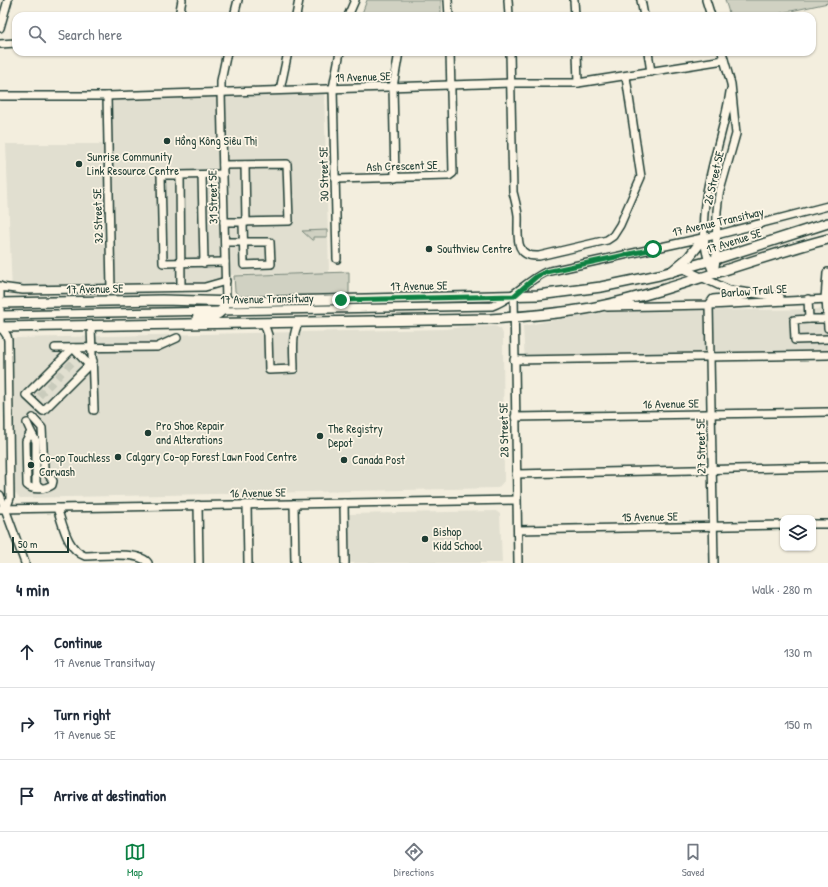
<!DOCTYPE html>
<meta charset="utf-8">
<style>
:root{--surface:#fff;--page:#f6f6f7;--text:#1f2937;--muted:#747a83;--line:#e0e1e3;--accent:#0b8043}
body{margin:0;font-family:"Patrick Hand",sans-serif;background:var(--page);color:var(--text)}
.controls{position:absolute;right:12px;bottom:12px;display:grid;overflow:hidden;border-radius:8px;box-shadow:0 1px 3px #0004}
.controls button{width:36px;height:36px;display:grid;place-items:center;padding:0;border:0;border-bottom:1px solid var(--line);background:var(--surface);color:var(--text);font:20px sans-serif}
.scale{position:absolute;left:12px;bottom:10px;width:57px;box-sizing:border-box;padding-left:4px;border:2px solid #1f3d34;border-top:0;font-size:11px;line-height:14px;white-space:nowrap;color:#1f3d34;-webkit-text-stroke:3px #fcf5e5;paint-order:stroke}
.stop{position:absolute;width:12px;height:12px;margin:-9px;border:3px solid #0b8043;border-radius:50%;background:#fff}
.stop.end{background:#0b8043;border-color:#fff;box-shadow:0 1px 4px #0008}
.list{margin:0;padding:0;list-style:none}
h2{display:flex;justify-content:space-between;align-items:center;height:52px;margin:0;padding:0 16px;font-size:17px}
h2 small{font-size:13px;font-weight:400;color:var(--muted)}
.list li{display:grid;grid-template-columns:26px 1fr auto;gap:12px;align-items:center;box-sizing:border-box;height:72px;padding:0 16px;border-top:1px solid var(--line)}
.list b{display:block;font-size:15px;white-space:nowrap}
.list p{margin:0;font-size:13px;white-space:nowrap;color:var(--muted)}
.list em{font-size:13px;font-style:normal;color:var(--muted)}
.icon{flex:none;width:22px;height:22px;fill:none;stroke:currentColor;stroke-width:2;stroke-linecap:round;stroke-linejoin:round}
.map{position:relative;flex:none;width:828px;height:563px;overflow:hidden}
.search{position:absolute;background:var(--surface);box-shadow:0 1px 3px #0004;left:12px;right:12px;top:12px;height:44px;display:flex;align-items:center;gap:10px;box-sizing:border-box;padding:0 14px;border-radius:12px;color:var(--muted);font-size:15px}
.sheet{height:268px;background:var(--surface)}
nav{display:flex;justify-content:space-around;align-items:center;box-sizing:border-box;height:56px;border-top:1px solid var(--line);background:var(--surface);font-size:11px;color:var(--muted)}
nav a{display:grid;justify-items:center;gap:2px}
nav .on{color:var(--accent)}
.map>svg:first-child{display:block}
.built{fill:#e1dfd0}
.green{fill:#d0d1c2;stroke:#78877b}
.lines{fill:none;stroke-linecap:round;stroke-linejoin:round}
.minor-tunnel{stroke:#c9cbbc;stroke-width:7;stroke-dasharray:7 3.5;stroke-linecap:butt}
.minor-casing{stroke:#1f3d34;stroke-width:10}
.major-casing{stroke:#1f3d34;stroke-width:12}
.minor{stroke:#fcf5e5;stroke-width:7}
.major{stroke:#fcf5e5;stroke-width:9}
.route{stroke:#0b8043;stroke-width:5}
.poi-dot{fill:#1f3d34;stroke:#fcf5e5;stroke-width:1.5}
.labels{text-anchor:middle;stroke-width:3.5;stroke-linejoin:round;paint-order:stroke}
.street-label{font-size:12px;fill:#1f3d34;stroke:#fcf5e5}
.poi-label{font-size:12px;fill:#1f3d34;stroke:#fcf5e5;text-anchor:start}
</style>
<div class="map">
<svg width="828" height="563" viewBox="0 0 828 563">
<rect width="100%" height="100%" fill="#f3eede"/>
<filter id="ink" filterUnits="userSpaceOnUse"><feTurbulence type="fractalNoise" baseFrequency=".025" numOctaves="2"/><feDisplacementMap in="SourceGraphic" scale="8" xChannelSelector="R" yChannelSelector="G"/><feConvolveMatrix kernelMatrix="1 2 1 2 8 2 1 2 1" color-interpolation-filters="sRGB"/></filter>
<g filter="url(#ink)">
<g class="built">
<polygon points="324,89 329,273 226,275 226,281 213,285 12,292 6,144 108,144 107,96"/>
<polygon points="828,309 828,354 525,364 523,326 554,320 607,312"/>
<polygon points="495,326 501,329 503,334 504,481 498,488 20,498 15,493 13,338 446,329 463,327"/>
<polygon points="496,511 500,514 502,563 350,563 349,514"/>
</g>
<g class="green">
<polygon points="367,0 441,0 441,16 361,16"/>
<polygon points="725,0 828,0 828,3 768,16 730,16"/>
<polygon points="327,230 327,237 313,237 313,241 302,231"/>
<polygon points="349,272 349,296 242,298 238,296 235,291 234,276"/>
</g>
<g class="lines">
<g class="minor-tunnel">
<polyline points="67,363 74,370"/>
<polyline points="57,373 64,379"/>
<polyline points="48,382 55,389"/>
<polyline points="39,391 46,397"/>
</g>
<defs>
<g id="minor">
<polyline points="448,0 449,16"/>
<polyline points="508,0 509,16"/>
<polyline points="574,0 575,16"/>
<polyline points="641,0 644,16"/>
<polyline points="706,0 711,16"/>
<polyline points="179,16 182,0"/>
<polyline points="234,16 238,0"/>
<polyline points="296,16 299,0"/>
<polyline points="348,16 355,0"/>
<polyline points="0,28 8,0"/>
<polyline points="0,44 16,43"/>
<path d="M510 52 513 192C515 200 517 207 518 215 519 232 512 258 539 256L607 240 613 236 620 225 641 177 626 77"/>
<polyline points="577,52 578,83"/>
<polyline points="648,52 651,72"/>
<polyline points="280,90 288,52"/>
<polyline points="0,96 107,96 511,83 578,83 724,60"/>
<polyline points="107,96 111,289"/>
<polyline points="223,165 287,164 289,221 243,222"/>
<polyline points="245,165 246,222"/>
<polyline points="180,175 161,175 163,263 225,262"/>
<polyline points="202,175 204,263"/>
<polyline points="395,178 393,87 399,52"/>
<polyline points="335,179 449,176 453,173 450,52"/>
<polyline points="224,222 243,222 244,265 271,264 270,242 225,242"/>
<polyline points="337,259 333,88 340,52"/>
<polyline points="684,269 729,290 780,297"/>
<polyline points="714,274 716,259 717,211 719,194 736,134 731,84 722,52"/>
<path d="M714 274C686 217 722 150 730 92"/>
<polyline points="0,286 0,329"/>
<polyline points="0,287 23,290 205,287 226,281"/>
<polyline points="181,287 180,175 223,174"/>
<polyline points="514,296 518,563"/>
<polyline points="808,299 809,319 794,320 795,340 828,339"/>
<polyline points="826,299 828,328"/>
<polyline points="226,302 221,92 221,81 227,52"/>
<polyline points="709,305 714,563"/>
<polyline points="709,305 713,299 745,296"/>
<polyline points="607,307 709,305 828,299"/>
<path d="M0 315 492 306C514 298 525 282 546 272L716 235 828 206"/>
<polyline points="809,319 823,319"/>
<path d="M264 323 268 335 269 370 294 369C294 352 291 336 299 322"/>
<polyline points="91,326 94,410"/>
<polyline points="1,327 7,336 8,340 10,498 6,509"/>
<polyline points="55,348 157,347 177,338"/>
<polyline points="73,348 26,395 43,411 93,361"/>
<polyline points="73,348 89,365"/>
<polyline points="514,360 828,355"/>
<polyline points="515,417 828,412"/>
<path d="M27 423 31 432 26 441 27 485C33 491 46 489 52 485L53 481 44 468 42 428 33 418"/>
<polyline points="31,432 36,441 36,484 41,488"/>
<polyline points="516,474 828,467"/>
<polyline points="0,495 25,563"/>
<polyline points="344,503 345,563"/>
<polyline points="294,504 295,563"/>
<polyline points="198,505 199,563"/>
<polyline points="247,505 248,563"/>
<path d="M57 508C63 524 67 550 85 556 100 556 140 551 148 563"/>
<polyline points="0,509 516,500"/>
<polyline points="813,524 828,524"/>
<polyline points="518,530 783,525"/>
</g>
<g id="major">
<polyline points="671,272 689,257 704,238"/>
<polyline points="826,299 828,273"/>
<polyline points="0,303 162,300 238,302 538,295 601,287 659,275 716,259 828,223"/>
<path d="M197 318C211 318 221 317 226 302"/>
<path d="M0 327 490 319C526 316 561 314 596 307 675 290 750 259 828 239"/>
</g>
</defs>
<use href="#minor" class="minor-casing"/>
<use href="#major" class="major-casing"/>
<use href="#minor" class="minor"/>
<use href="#major" class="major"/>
</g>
</g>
<g class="lines" filter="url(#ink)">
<polyline class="route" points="341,300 514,296 537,276 546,272 653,249"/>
</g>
<g class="poi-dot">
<circle cx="167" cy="141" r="4"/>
<circle cx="79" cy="164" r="4"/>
<circle cx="429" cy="249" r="4"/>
<circle cx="148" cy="433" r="4"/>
<circle cx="320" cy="436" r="4"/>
<circle cx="118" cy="457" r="4"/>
<circle cx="344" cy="460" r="4"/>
<circle cx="31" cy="465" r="4"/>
<circle cx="425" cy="539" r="4"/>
</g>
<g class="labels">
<g class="street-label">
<text transform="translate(363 77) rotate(-2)" y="4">19 Avenue SE</text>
<text transform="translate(402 166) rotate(-2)" y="4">Ash Crescent SE</text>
<text transform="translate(324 174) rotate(-91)" y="4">30 Street SE</text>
<text transform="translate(714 178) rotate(-77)" y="4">26 Street SE</text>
<text transform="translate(213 197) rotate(-91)" y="4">31 Street SE</text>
<text transform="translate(98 216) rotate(-92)" y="4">32 Street SE</text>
<text transform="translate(718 222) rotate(-13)" y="4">17 Avenue Transitway</text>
<text transform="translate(734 241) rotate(-18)" y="4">17 Avenue SE</text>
<text transform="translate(419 286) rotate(-1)" y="4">17 Avenue SE</text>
<text transform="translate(95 289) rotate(-1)" y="4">17 Avenue SE</text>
<text transform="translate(754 291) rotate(-4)" y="4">Barlow Trail SE</text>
<text transform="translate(267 299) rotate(-1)" y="4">17 Avenue Transitway</text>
<text transform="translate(671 404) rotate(-1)" y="4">16 Avenue SE</text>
<text transform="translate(504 430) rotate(-91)" y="4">28 Street SE</text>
<text transform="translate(701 446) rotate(-91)" y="4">27 Street SE</text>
<text transform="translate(258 493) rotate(-1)" y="4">16 Avenue SE</text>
<text transform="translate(650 517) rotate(-1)" y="4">15 Avenue SE</text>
</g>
<g class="poi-label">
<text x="175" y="145">Hồng Kông Siêu Thị</text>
<text x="87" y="161">Sunrise Community<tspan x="87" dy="14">Link Resource Centre</tspan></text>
<text x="437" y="253">Southview Centre</text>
<text x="156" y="430">Pro Shoe Repair<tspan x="156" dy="14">and Alterations</tspan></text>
<text x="328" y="433">The Registry<tspan x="328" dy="14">Depot</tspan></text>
<text x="126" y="461">Calgary Co-op Forest Lawn Food Centre</text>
<text x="39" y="462">Co-op Touchless<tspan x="39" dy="14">Carwash</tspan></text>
<text x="352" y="464">Canada Post</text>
<text x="433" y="536">Bishop<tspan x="433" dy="14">Kidd School</tspan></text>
</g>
</g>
</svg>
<div class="controls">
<button><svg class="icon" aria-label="layers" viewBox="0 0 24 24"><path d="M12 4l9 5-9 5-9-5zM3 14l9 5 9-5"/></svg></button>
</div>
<div class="scale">50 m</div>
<div class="stop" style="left:653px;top:249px"></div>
<div class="stop end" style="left:341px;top:300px"></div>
<div class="search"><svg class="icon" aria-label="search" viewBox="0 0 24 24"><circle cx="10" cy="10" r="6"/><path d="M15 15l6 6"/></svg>Search here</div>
</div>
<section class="sheet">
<h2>4 min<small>Walk · 280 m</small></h2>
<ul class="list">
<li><svg class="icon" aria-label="ahead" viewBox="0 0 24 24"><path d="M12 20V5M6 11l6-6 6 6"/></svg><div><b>Continue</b><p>17 Avenue Transitway</p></div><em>130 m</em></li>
<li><svg class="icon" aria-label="right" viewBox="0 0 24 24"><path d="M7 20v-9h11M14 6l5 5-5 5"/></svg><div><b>Turn right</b><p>17 Avenue SE</p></div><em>150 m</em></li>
<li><svg class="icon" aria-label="arrive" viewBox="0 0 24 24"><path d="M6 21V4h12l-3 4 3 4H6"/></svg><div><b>Arrive at destination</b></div></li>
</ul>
</section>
<nav>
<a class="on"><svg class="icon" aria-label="map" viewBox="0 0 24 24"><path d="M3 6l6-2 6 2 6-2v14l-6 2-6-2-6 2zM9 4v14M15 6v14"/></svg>Map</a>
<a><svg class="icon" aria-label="directions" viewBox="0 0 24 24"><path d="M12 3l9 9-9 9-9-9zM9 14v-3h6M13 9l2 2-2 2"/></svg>Directions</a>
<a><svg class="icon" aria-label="saved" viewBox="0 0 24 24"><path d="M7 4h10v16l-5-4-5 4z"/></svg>Saved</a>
</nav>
